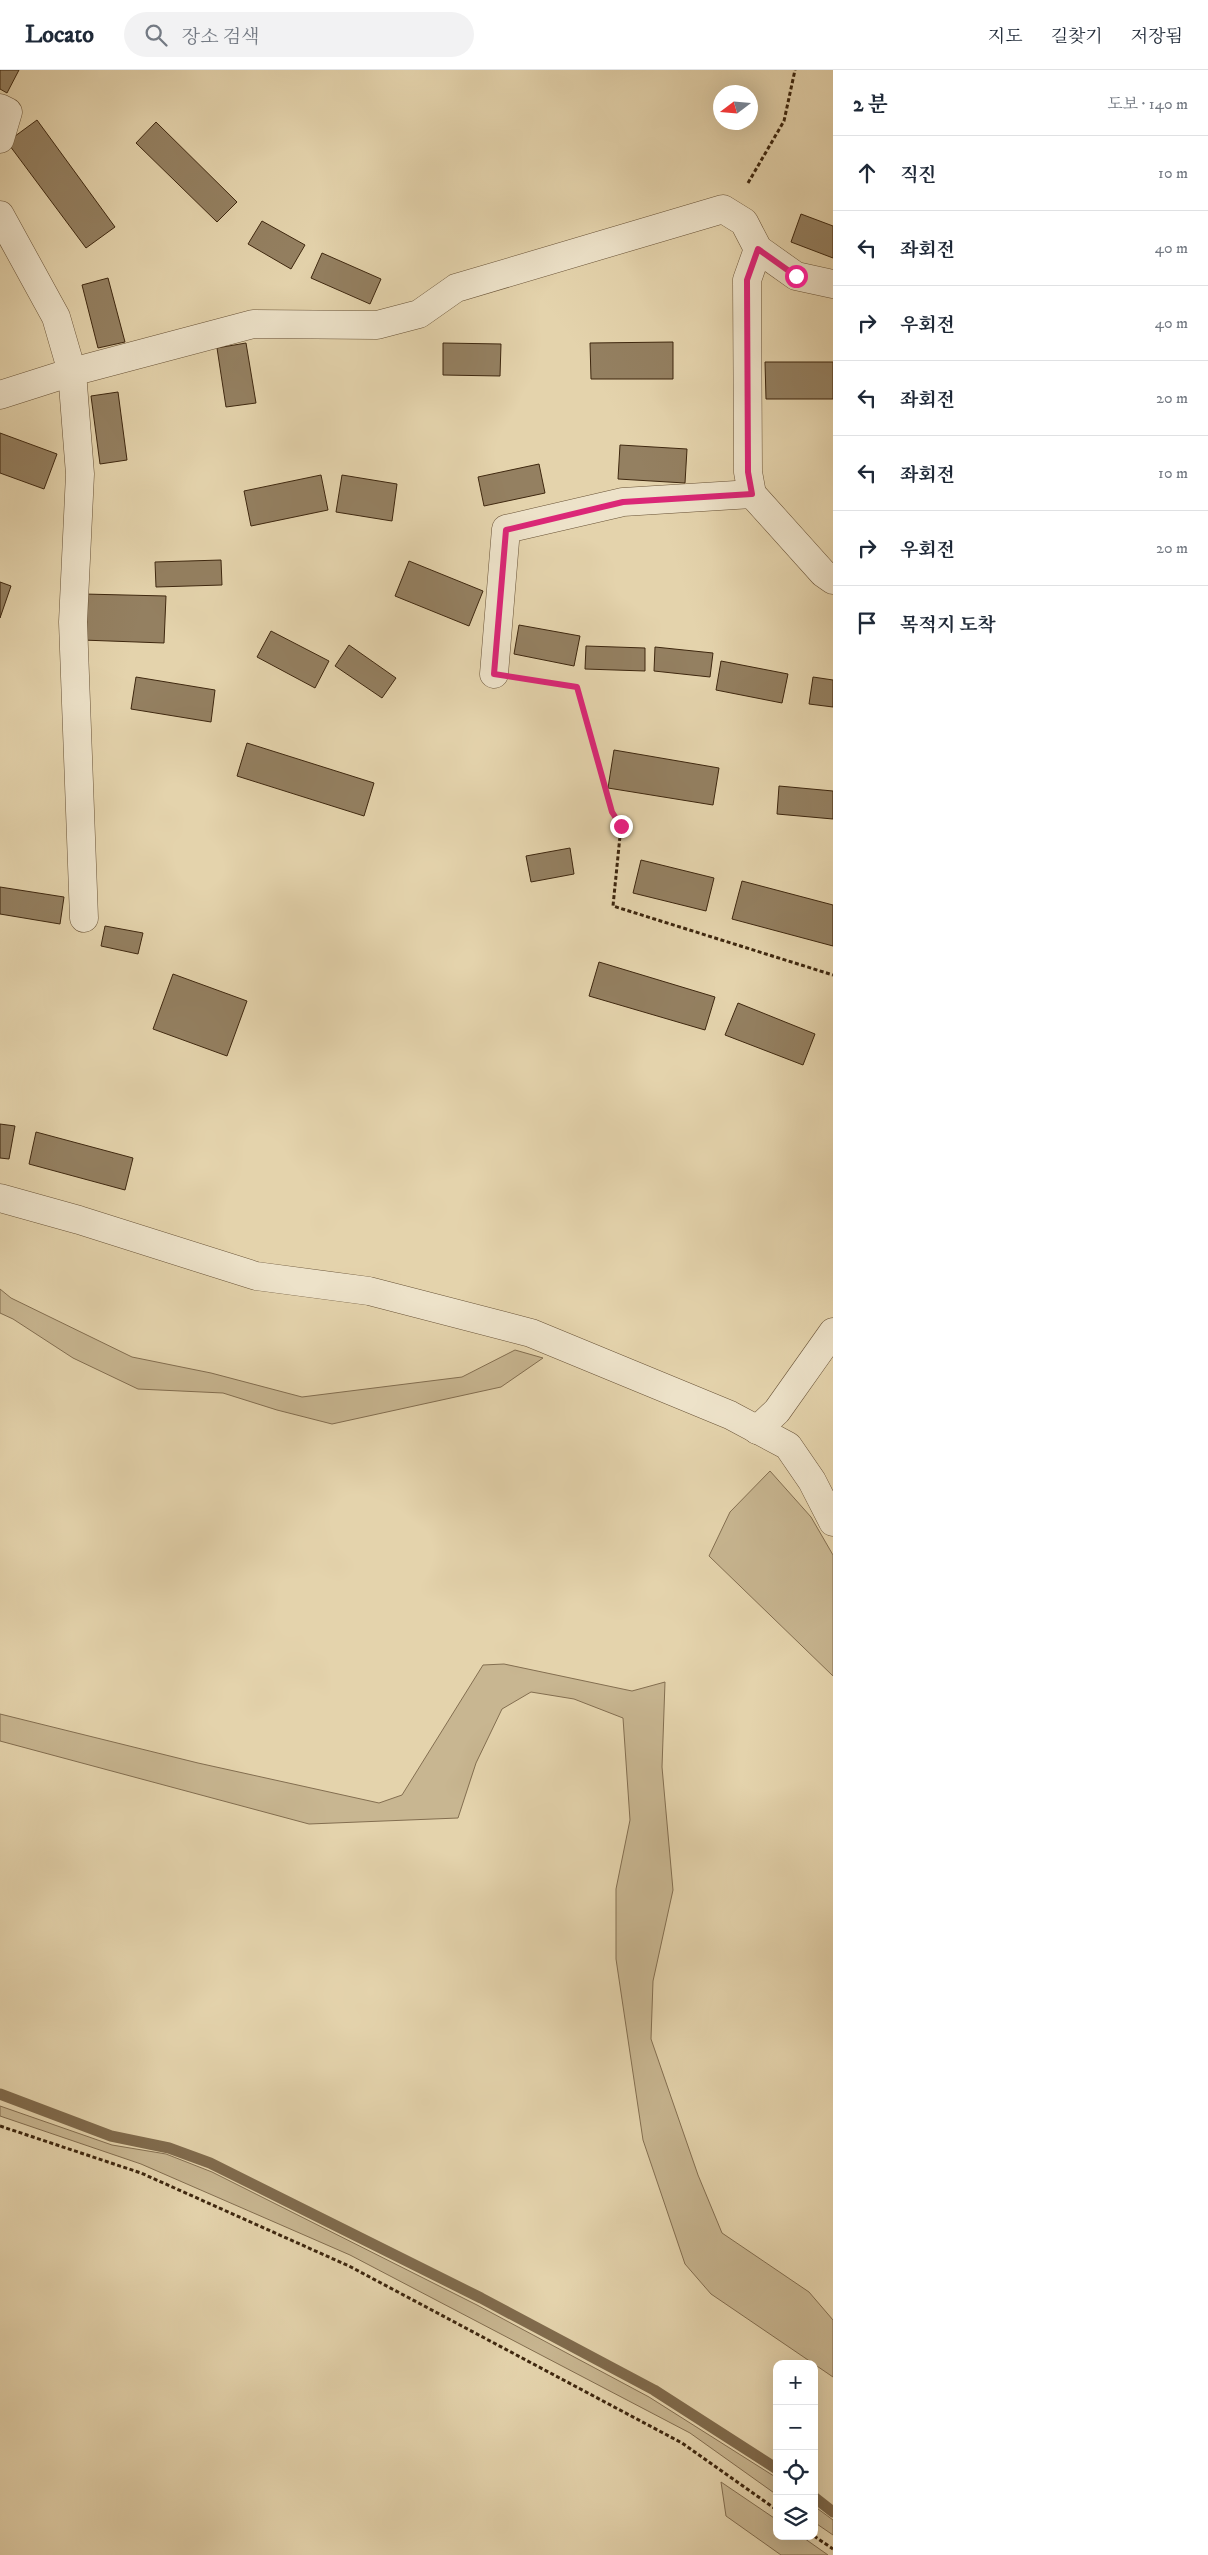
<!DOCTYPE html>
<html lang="ko">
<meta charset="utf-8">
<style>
:root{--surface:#fff;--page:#f2f2f3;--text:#1f2937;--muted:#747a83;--line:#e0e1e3}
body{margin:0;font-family:"IM FELL DW Pica","Noto Serif KR",serif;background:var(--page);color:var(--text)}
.controls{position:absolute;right:15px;bottom:15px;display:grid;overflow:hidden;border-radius:10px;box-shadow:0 5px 20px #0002}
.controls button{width:45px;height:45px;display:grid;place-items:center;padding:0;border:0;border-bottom:1px solid var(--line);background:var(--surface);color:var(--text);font:25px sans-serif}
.compass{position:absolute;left:713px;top:15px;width:45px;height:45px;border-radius:50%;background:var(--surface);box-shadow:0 5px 20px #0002;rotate:254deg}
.stop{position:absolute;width:15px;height:15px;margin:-11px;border:4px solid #db2777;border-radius:50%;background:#fff}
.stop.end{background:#db2777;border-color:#fff;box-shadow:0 1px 5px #0008}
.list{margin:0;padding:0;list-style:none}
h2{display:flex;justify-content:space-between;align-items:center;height:65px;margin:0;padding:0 20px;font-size:21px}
h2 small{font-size:16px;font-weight:400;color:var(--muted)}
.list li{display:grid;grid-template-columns:32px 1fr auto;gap:15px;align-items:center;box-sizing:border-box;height:75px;padding:0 20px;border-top:1px solid var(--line)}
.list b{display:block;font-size:19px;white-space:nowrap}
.list em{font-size:16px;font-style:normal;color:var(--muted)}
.icon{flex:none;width:28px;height:28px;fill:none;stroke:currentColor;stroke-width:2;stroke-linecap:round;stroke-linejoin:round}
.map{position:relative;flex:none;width:833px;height:2485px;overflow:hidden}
header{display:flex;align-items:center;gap:30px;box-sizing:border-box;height:70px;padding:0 25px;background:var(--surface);border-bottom:1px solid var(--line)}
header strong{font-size:24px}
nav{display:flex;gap:28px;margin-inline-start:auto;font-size:18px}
.search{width:350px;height:45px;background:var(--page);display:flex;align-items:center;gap:12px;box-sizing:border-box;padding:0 18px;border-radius:28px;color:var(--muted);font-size:19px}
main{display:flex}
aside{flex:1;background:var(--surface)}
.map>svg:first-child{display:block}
.green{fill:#c8b691;stroke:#836e50}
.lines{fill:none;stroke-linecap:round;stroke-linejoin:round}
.stream{stroke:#806b4d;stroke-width:11}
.building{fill:#948061;stroke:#3e270f}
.street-casing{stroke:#685236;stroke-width:29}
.path{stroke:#3e270f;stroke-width:3;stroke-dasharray:4 2.5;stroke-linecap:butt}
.street{stroke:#ede2c9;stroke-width:28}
.route{stroke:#db2777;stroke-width:6}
</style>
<header>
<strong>Locato</strong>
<div class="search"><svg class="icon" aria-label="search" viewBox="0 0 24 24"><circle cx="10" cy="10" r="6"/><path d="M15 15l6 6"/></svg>장소 검색</div>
<nav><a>지도</a><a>길찾기</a><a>저장됨</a></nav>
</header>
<main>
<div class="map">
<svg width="833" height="2485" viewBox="0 0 833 2485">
<rect width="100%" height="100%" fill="#e4d3ac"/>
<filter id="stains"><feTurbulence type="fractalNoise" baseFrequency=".004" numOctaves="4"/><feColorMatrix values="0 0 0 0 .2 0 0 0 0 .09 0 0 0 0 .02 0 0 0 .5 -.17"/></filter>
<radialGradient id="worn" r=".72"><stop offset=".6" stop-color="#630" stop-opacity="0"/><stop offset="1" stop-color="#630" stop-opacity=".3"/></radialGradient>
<g class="green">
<polygon points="0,1219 11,1228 132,1287 211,1303 302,1327 462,1307 515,1280 543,1288 501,1317 332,1354 277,1340 223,1323 138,1319 73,1288 13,1249 0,1243"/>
<polygon points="770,1401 811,1447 833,1485 833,1606 709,1486 730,1442"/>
<polygon points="504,1594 632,1621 665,1612 662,1697 673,1820 653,1911 651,1969 698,2105 722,2163 809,2222 833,2250 833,2307 711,2224 685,2194 643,2070 616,1889 616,1819 630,1750 623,1648 574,1629 531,1622 502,1639 476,1693 458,1748 309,1754 0,1671 0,1644 198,1693 379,1733 402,1725 483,1595"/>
<polygon points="0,2036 112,2075 166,2084 212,2102 477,2235 649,2327 777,2408 777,2425 690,2363 350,2185 141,2094 0,2046"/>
<polygon points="721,2412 777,2450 777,2466 801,2466 828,2485 781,2485 726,2446"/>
<polygon points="814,2436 833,2450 833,2465 814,2452"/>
</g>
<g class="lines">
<g class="stream">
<polyline points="0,2024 111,2066 169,2078 210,2093 481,2228 654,2320 777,2399"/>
<polyline points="814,2427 833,2442"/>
</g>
</g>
<g class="building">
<polygon points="0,0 19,0 7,23 0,19"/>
<polygon points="37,50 115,157 86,178 7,72"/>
<polygon points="156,52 237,132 217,152 136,73"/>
<polygon points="801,144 833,156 833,188 791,172"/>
<polygon points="262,151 305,175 291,199 248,174"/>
<polygon points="322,183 381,209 370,234 311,208"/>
<polygon points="108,208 125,272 98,278 82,215"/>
<polygon points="673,272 673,309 591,309 590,273"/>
<polygon points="246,273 256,333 226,337 217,278"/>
<polygon points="443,273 501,274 500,306 443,305"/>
<polygon points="765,292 833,292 833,329 766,329"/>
<polygon points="118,322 127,390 100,394 91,326"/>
<polygon points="0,363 57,384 44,419 0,403"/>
<polygon points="620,375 687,379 685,413 618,409"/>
<polygon points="539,394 545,423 484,436 478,407"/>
<polygon points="321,405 328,440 251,456 244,421"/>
<polygon points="342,405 397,414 392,451 336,442"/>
<polygon points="221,490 222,515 156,517 155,492"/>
<polygon points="409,491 483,521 469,556 395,526"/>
<polygon points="0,512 11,516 0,548"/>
<polygon points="84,524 166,526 164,573 82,570"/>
<polygon points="519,555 580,566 574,596 514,584"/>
<polygon points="271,561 329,591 315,618 257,587"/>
<polygon points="349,575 396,608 382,628 335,596"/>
<polygon points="586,576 645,578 645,601 585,599"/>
<polygon points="655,577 713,583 710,607 654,601"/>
<polygon points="721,591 788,604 782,633 716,620"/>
<polygon points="136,607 215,620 211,652 131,639"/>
<polygon points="813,607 833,610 833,637 809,634"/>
<polygon points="247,673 374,713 364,746 237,706"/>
<polygon points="614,680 719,698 713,735 608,718"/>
<polygon points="779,716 833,721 833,749 777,744"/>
<polygon points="570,778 574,804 531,812 526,786"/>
<polygon points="641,790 714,808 706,841 633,823"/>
<polygon points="742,811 833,835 833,876 732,849"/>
<polygon points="0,817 64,827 60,854 0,844"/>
<polygon points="105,856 143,863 138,884 101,876"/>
<polygon points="599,892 715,927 705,960 589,926"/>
<polygon points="173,904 247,931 227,986 153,959"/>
<polygon points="738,933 815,964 803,995 725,965"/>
<polygon points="0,1054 15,1056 9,1089 0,1088"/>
<polygon points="36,1062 133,1088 125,1120 29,1094"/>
</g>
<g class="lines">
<defs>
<g id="street">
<polyline points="0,38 8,42 0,69"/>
<polyline points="0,145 56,247 72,302 80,404 73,552 84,848"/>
<polyline points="758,179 747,210 748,402 752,424 823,503 833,510"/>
<polyline points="0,325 72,302 253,254 377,255 419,244 456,218 723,139 744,152 758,179 796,206 833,214"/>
<polyline points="494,604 506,459 623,432 752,424"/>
<polyline points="0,1128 79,1150 256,1206 369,1221 531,1263 730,1345 788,1376 812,1411 833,1452"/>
<polyline points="757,1360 777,1341 833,1262"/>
</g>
</defs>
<use href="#street" class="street-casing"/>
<g class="path">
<polyline points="748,113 784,51 795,0"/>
<polyline points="527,609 577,617 612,741 621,756 613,836 833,905"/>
<polyline points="0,2056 141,2103 349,2196 682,2373 777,2440"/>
<polyline points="814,2466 833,2479"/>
</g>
<use href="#street" class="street"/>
</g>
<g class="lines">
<polyline class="route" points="621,756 612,742 577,617 494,604 506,460 623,432 752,424 748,402 747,210 758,179 796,206"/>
</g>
<rect width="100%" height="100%" filter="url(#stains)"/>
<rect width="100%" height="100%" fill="url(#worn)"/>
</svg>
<div class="controls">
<button>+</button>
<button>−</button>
<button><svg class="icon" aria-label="locate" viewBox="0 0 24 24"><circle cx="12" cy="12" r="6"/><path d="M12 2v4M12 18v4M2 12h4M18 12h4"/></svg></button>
<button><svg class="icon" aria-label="layers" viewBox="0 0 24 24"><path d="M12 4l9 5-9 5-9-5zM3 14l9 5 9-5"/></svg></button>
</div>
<svg class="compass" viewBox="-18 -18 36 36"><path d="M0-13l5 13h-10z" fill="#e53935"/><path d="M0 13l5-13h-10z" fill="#747a83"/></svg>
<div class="stop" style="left:796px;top:206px"></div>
<div class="stop end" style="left:621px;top:756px"></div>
</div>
<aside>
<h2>2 분<small>도보 · 140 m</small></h2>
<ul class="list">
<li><svg class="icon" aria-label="ahead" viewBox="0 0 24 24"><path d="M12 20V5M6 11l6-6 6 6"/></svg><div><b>직진</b></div><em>10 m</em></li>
<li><svg class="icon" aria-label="left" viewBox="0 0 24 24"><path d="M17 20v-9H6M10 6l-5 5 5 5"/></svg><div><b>좌회전</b></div><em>40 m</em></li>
<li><svg class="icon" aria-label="right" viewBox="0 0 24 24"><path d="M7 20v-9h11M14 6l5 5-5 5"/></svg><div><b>우회전</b></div><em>40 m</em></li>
<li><svg class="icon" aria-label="left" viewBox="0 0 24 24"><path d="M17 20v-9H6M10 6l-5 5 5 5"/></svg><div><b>좌회전</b></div><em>20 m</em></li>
<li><svg class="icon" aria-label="left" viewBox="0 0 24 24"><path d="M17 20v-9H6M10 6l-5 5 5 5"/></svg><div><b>좌회전</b></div><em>10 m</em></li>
<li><svg class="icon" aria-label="right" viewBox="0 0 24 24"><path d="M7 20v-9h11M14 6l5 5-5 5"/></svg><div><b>우회전</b></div><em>20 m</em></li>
<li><svg class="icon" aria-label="arrive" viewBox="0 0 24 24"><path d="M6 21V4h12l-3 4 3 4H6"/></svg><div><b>목적지 도착</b></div></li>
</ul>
</aside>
</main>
